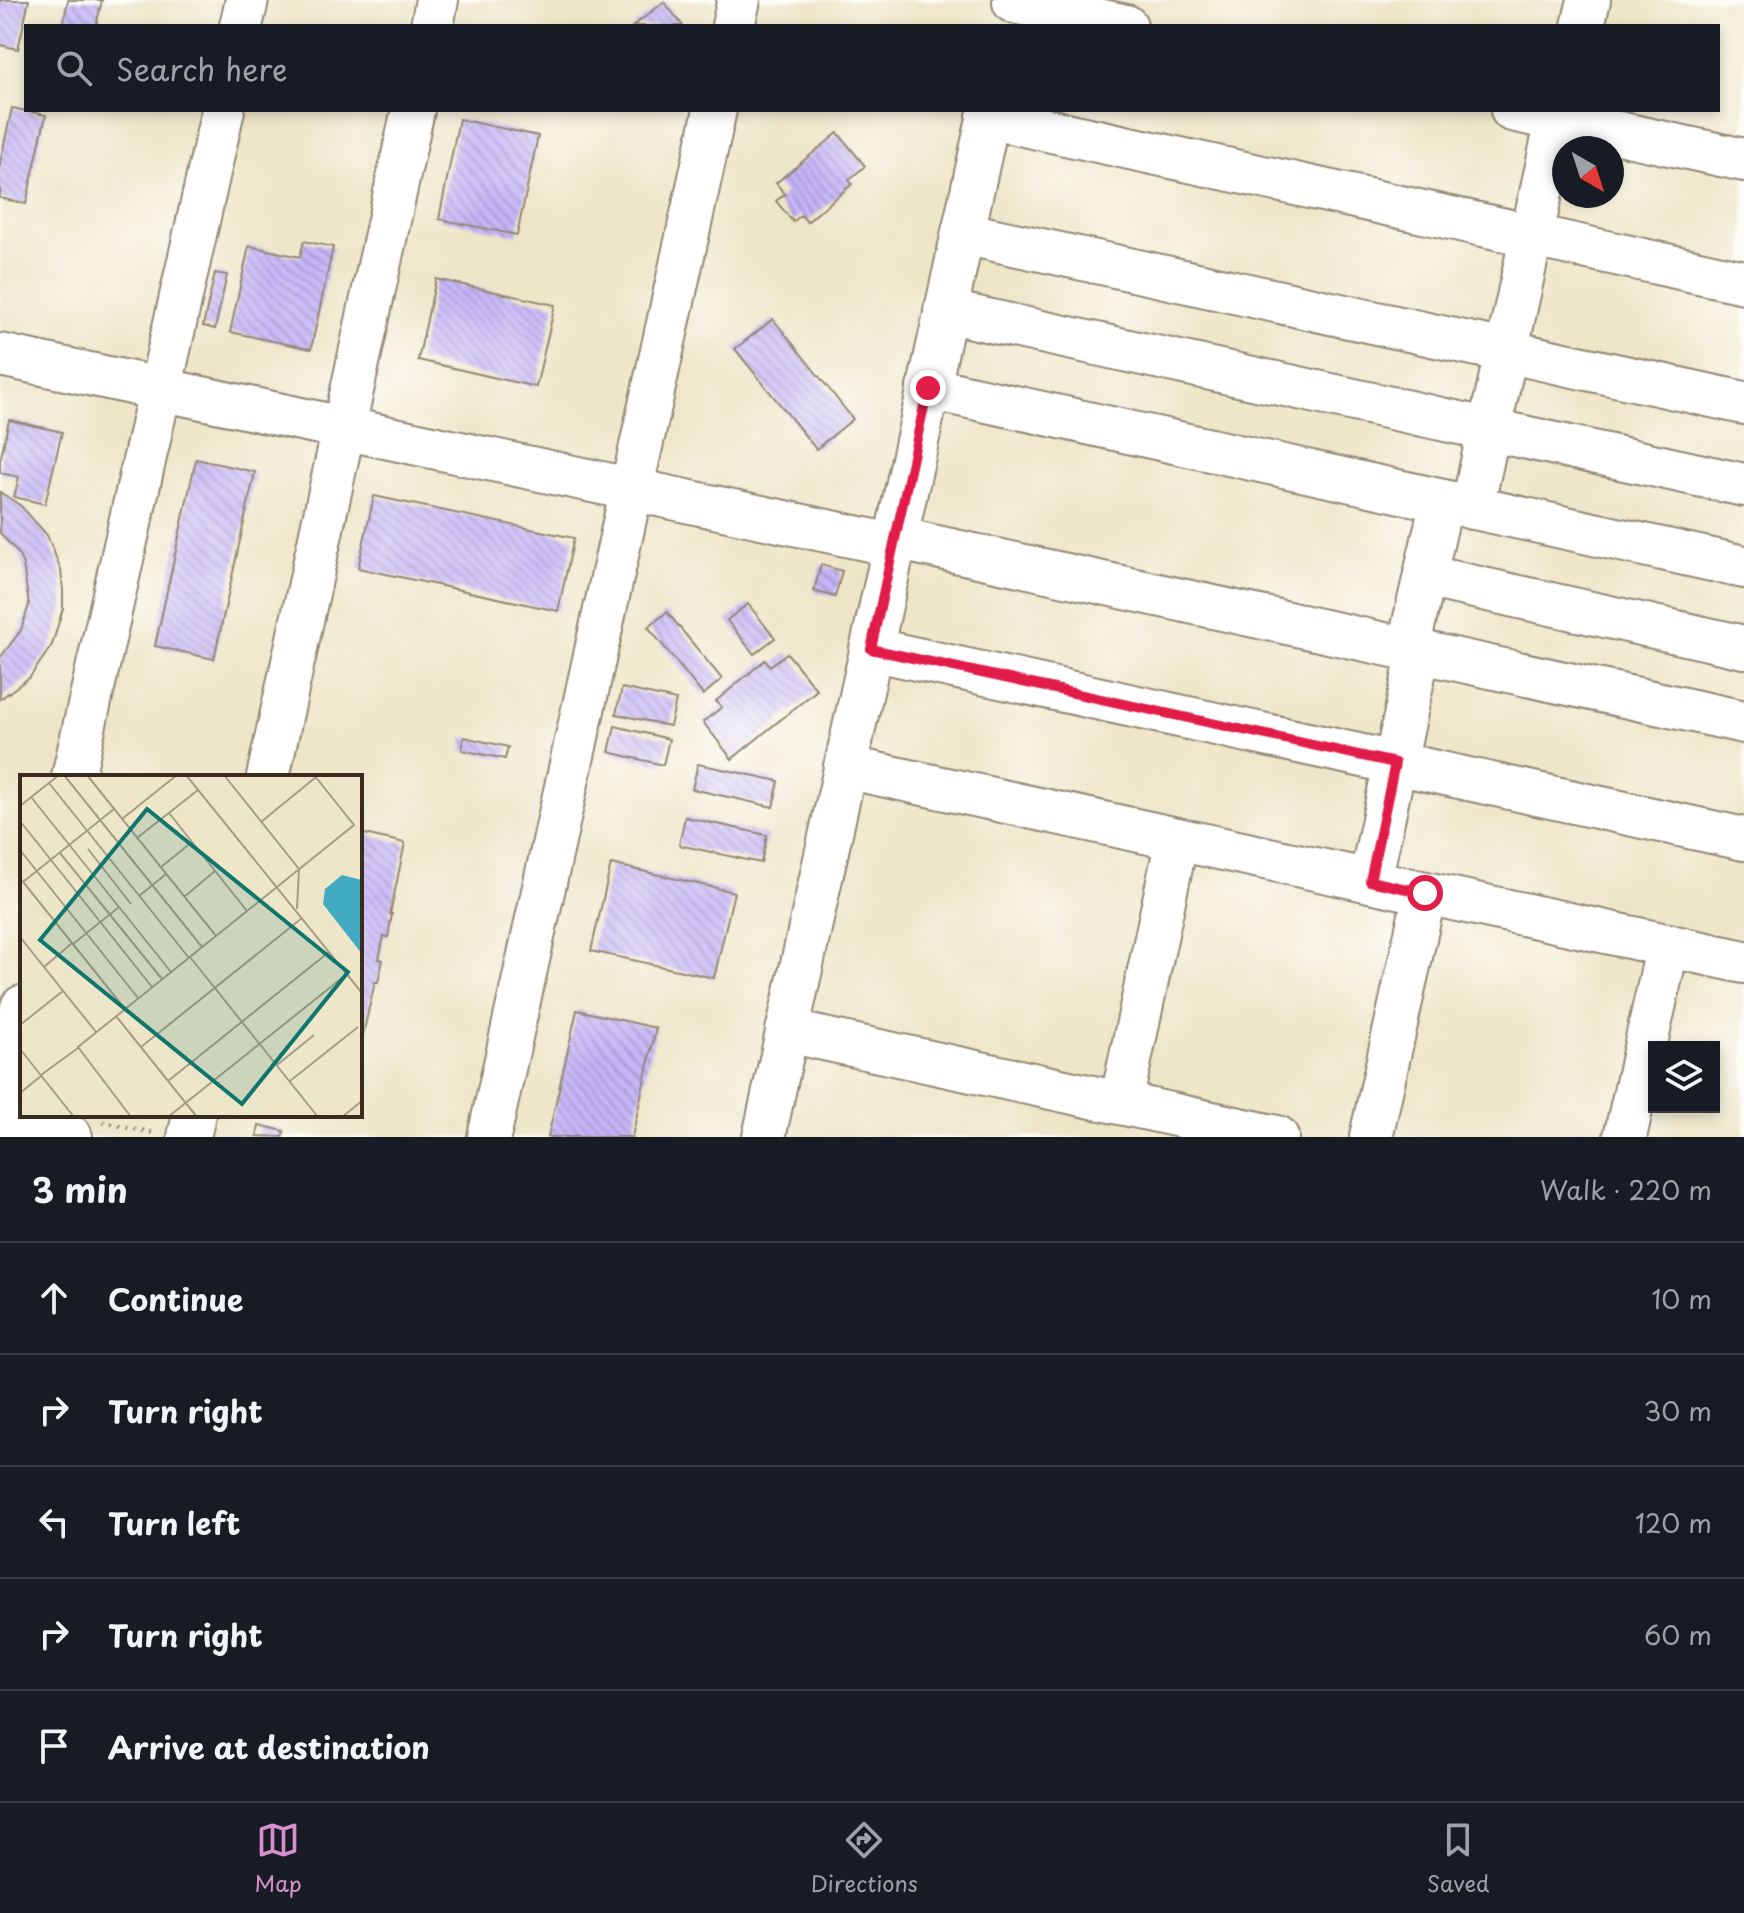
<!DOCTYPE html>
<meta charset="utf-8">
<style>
:root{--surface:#171b24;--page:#242831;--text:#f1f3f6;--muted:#9ea1a6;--line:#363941;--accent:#d690ce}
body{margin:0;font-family:"Playpen Sans",sans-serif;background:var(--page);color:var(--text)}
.controls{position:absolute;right:24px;bottom:24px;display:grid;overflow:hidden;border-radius:0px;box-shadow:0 4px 12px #0003}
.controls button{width:72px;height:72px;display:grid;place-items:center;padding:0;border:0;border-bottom:2px solid var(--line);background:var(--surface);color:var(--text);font:40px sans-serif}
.compass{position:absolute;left:1552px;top:136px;width:72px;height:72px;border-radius:50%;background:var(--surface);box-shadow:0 4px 12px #0003;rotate:141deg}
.stop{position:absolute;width:24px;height:24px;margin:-18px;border:6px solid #e11d48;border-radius:50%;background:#fff}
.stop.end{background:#e11d48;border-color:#fff;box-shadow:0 2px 8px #0008}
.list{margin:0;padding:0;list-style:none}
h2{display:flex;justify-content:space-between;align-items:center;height:104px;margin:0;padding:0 32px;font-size:34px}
h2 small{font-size:26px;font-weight:400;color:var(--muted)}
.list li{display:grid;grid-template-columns:52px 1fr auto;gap:24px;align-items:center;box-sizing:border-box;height:112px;padding:0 32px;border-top:2px solid var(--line)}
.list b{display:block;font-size:30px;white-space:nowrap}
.list em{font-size:26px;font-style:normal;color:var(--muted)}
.icon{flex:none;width:44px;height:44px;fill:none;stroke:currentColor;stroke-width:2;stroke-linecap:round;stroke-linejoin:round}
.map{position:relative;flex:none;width:1744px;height:1137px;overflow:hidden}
.search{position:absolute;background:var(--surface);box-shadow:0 4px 12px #0003;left:24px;right:24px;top:24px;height:88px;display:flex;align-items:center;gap:20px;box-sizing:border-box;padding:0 28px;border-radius:0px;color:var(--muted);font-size:30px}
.sheet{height:664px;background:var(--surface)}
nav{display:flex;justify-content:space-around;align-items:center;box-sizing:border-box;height:112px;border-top:2px solid var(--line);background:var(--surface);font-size:22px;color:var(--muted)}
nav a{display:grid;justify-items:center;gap:4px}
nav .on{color:var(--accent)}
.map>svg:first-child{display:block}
.building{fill:url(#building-back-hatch)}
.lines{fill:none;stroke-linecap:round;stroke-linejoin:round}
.minor-casing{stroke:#948874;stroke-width:46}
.path{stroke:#948874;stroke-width:5;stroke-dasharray:2 6;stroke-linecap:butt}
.minor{stroke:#fff;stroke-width:42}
.route{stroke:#e11d48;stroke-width:10}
.inset-road{fill:none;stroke:#a69b85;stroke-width:2}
.view{fill:#0f766e;fill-opacity:0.15;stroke:#0f766e;stroke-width:4}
.inset-edge{fill:none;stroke:#3b2a1e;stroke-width:4}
</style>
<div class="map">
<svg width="1744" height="1137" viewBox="0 0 1744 1137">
<defs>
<pattern id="building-back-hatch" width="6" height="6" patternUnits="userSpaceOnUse" patternTransform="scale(2)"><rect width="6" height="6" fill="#c4b6f8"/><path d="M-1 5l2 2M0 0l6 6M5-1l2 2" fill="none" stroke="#a094c8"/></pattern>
</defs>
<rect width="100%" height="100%" fill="#fdfcf7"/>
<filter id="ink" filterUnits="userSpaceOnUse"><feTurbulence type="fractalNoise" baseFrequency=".0125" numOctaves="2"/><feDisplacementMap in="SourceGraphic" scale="16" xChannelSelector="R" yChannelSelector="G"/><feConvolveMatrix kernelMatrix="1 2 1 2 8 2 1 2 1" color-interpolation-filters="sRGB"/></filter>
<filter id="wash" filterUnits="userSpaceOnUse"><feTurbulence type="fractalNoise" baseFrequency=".006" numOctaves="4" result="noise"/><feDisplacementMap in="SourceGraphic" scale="32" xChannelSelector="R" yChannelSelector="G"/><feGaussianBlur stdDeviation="1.8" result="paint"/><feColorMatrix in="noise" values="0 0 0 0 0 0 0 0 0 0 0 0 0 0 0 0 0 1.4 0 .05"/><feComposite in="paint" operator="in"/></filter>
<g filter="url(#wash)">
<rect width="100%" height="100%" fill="#eee6c9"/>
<g id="blocks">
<g class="building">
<polygon points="0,0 29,0 18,49 0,45"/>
<polygon points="68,0 102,0 96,26 63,26"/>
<polygon points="664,2 683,26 633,26"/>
<polygon points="12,108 46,115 26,204 0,198 0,163"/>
<polygon points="459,119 538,136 517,235 439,219"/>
<polygon points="838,133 865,166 849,180 852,184 807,222 801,215 793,222 776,201 785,194 776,183"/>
<polygon points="304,241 333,247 311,349 230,332 249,246 300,257"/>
<polygon points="215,273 227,275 215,329 203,326"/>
<polygon points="436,279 555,305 536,387 418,360"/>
<polygon points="773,319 853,419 816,449 735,349"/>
<polygon points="9,420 62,432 45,504 14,497 19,477 0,473 0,461"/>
<polygon points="196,459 255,472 214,659 155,646"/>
<polygon points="0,492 21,506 47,535 61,570 63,590 63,608 52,645 30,677 0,699 0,658 21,630 29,605 23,564 17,552 0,533"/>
<polygon points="374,496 574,538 558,611 358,568"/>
<polygon points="821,565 842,571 835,597 814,591"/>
<polygon points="748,604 775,638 754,654 727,620"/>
<polygon points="667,612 722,679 703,695 648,627"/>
<polygon points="787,653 817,690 732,759 703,722 722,707 716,701 765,660 770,666"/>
<polygon points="622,688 676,700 670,726 616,714"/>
<polygon points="615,726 669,739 663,765 609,752"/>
<polygon points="464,737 508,747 505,759 462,750"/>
<polygon points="698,764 779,781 773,807 692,789"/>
<polygon points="685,817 767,835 761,863 679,845"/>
<polygon points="360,833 405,843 390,914 392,914 388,937 384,936 379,959 383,960 378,982 375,982 361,1043"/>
<polygon points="611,864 734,892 714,978 591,951"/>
<polygon points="577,1010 656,1028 632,1137 548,1137"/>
<polygon points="259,1125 284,1131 283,1137 257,1136"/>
</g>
</g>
</g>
<g filter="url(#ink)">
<use href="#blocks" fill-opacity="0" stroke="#948874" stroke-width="2"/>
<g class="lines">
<defs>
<g id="minor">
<polyline points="1014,2 1126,26"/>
<polyline points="241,26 247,0"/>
<polyline points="432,26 437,0"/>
<polyline points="733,26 739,0"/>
<polyline points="1583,26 1589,0"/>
<polyline points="1512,110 1744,160"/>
<polyline points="988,117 1744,282"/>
<polyline points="963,233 1744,403"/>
<polyline points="945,311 1744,485"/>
<polyline points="0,355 893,545"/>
<polyline points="928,388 1744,567"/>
<polyline points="1472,508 1557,120"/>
<polyline points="895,538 1744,722"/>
<polyline points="1425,576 1744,647"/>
<polyline points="871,649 1744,839"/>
<polyline points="1408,649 1442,501"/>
<polyline points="845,767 1744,962"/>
<polyline points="73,777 223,110"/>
<polyline points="268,777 413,110"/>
<polyline points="1370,881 1419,651"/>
<polyline points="787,1031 1277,1137"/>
<polyline points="1121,1103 1177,839"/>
<polyline points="0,1106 22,1007"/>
<polyline points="0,1121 71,1137"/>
<polyline points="189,1137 194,1115"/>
<polyline points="489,1137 715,110"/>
<polyline points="764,1137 990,110"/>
<polyline points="1371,1137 1425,893"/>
<polyline points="1625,1137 1668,945"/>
</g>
</defs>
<use href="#minor" class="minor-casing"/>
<polyline class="path" points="103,1122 155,1133"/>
<use href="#minor" class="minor"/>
</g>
</g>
<g class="lines" filter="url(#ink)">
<polyline class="route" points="928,388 871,649 1395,763 1370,881 1425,893"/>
</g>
<g transform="translate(20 775)">
<rect width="342" height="342" fill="#eee6c9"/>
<path d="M322 100 342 105V179L303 129 305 114Z" fill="#42abc2"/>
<path class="inset-road" d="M44 0 182 172M67 0 196 161M166 0 342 218M204 0 279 94 277 134M29 8 169 183M11 22 151 197M0 31 39 0M149 38 227 136M102 44 157 0M0 46 132 212M241 47 296 2M117 63 178 15M68 74 111 129M0 75 118 223M40 78 142 204M141 92 172 67M0 103 105 234M3 107 94 34M119 121 146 99M164 122 195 96M0 162 76 257M53 169 99 132M170 182 298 342M24 192 52 168M96 241 177 342M0 250 43 216M121 272 282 143M0 274 54 342M257 290 294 260M21 300 58 273M148 306 309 177M270 306 338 252M0 318 21 301M111 342 58 272 334 50 294 0M148 342 327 199M322 342 342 326"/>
<path class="view" d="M127 34 328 197 222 329 20 165Z"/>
<rect width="342" height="342" class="inset-edge"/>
</g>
</svg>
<div class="controls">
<button><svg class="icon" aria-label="layers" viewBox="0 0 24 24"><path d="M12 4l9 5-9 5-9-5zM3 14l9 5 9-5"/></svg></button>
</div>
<svg class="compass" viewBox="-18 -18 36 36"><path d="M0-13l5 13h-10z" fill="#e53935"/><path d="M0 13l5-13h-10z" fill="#9ea1a6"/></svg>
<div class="stop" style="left:1425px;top:893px"></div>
<div class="stop end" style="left:928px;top:388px"></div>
<div class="search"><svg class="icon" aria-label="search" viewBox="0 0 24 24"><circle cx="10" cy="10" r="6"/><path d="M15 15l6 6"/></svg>Search here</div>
</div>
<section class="sheet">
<h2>3 min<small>Walk · 220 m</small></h2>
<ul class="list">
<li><svg class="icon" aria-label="ahead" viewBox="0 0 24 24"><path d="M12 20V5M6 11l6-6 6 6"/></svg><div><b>Continue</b></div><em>10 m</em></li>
<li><svg class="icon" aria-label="right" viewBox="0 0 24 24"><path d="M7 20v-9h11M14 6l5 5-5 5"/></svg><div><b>Turn right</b></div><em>30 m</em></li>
<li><svg class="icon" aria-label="left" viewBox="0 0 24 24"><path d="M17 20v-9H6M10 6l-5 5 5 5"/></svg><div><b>Turn left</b></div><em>120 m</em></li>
<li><svg class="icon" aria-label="right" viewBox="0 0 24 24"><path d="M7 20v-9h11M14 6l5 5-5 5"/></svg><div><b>Turn right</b></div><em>60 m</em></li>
<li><svg class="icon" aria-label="arrive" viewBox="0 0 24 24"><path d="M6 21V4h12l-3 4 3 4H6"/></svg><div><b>Arrive at destination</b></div></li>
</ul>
</section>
<nav>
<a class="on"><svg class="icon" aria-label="map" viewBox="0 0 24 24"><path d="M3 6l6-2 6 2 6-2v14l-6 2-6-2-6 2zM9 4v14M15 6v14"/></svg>Map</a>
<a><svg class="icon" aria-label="directions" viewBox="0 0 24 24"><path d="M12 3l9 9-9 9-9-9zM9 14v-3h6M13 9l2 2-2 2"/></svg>Directions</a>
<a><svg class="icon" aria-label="saved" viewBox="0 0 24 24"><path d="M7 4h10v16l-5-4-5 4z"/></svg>Saved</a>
</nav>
